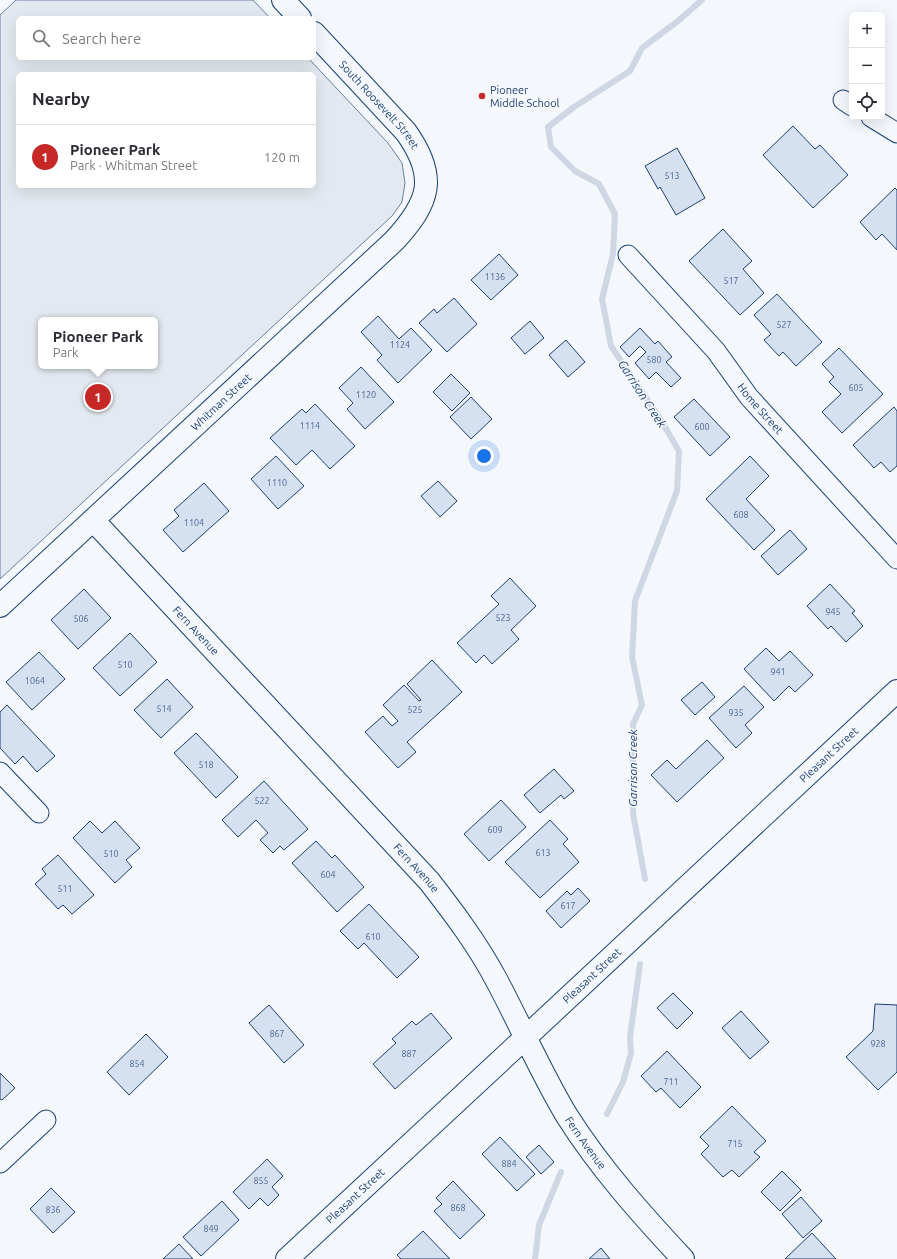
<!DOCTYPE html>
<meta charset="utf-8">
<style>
:root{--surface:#fff;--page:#f7f7f7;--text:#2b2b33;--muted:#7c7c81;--line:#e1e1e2;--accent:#c62828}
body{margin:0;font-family:Ubuntu,sans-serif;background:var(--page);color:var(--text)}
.controls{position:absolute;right:12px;top:12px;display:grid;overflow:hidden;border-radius:6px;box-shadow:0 4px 16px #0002}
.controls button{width:36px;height:36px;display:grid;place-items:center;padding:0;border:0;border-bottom:1px solid var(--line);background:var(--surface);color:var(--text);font:20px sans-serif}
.you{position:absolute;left:484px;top:456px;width:14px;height:14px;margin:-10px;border:3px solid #fff;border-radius:50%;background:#1a73e8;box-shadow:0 0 0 6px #1a73e833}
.badge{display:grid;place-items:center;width:26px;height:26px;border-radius:50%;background:var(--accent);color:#fff;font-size:13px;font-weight:700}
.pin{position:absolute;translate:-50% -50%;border:2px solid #fff;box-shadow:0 1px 4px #0006}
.popup{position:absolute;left:38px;top:317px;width:120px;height:52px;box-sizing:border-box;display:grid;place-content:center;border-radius:6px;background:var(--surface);filter:drop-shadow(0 1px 3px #0005);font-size:13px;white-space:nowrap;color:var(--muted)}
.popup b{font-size:15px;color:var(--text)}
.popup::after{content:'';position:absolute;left:50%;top:100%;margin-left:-8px;border:8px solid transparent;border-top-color:var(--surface)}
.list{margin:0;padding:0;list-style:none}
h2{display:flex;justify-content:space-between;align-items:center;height:52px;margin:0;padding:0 16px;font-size:17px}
h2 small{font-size:13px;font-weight:400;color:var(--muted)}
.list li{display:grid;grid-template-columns:26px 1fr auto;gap:12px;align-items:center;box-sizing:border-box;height:64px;padding:0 16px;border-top:1px solid var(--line)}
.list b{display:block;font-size:15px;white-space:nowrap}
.list p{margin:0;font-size:13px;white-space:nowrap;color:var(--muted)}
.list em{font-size:13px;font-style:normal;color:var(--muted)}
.icon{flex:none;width:22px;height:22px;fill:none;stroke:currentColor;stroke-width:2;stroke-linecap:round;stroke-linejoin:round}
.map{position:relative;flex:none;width:897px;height:1259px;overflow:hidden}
.search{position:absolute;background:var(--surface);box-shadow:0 4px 16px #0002;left:16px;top:16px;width:300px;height:44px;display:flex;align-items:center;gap:10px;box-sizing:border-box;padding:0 14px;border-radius:6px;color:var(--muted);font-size:15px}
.panel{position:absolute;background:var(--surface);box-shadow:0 4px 16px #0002;left:16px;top:72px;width:300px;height:116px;border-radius:6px}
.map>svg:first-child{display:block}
.green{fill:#e3e9f0;stroke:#687fa3;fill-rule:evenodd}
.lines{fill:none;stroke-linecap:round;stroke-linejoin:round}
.stream{stroke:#cfd7e4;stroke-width:6}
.building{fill:#d5e0f0;stroke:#1d3f73}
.minor-casing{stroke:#1d3f73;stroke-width:21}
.tertiary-casing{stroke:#1d3f73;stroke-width:24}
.secondary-casing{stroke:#1d3f73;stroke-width:24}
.minor{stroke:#f4f7fb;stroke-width:19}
.tertiary{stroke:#f4f7fb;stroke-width:22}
.secondary{stroke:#f4f7fb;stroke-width:22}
.poi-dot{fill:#c62828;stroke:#f4f7fb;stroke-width:1.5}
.labels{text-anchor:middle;stroke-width:3;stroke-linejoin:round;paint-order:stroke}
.number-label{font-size:9px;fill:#4b6792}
.poi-label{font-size:11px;fill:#1d3f73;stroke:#f4f7fb;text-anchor:start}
.street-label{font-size:11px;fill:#1d3f73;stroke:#f4f7fb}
.water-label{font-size:12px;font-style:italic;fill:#1d3f73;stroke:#f4f7fb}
</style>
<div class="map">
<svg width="897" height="1259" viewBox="0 0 897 1259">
<rect width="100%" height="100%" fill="#f4f7fb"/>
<path class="green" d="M16 0H253L270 18H18V58H308L388 143 402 163 405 183 402 202 392 216 0 579V15ZM18 74H314V186H18ZM41 320H155V366H41Z"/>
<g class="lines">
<g class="stream">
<polyline points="645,879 633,813 633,724 642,705 632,657 635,601 677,491 679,451 659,417 611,346 602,299 613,254 615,214 599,184 575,171 551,147 548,127 574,107 630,71 642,48 678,21 702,0"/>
<polyline points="607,1114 623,1082 631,1053 630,1037 640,964"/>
<polyline points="535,1259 539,1225 561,1172"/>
</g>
</g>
<g class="building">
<polygon points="793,126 815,149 820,145 848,175 813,208 763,155"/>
<polygon points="677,148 705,198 676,215 660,187 658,189 645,166"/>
<polygon points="895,188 897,190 897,250 882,234 876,240 860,222"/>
<polygon points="723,229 752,261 743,269 764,293 740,315 689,261"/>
<polygon points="499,254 518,275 491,300 471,280"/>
<polygon points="777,294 822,342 796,366 783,352 779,356 764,340 771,334 754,315"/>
<polygon points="454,298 477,324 447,352 419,323 434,309 437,313"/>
<polygon points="378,316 399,339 411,328 432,350 398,383 377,360 382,355 361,332"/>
<polygon points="530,321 544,338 525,354 511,338"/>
<polygon points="640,328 655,344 658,341 672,357 666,362 681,378 671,387 656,372 649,379 635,363 646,352 640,346 629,357 620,347"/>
<polygon points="566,340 585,362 568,377 549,355"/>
<polygon points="839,348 883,394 842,433 822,412 841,394 829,382 834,377 822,364"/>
<polygon points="361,367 394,402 365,429 347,409 353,403 339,388"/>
<polygon points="451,374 470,393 452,411 433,392"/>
<polygon points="471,397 492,419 471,439 450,417"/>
<polygon points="694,399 730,437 710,456 674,417"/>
<polygon points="315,404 355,446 330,469 312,450 296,465 270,438 302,409 306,413"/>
<polygon points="894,407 897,411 897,466 890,472 881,462 874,468 853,445"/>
<polygon points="276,456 304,486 278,509 251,479"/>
<polygon points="750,456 769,476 746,499 775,530 754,550 706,499"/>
<polygon points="438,481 457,501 440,517 421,496"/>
<polygon points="204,483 229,511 183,552 163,530 179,516 174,510"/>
<polygon points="790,530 807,549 778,575 761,556"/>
<polygon points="510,578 536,606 511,630 519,639 492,664 484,655 476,663 457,643 499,604 491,596"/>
<polygon points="830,584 855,611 852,613 863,626 846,642 831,626 828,629 807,606"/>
<polygon points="84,589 111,618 78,649 51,620"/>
<polygon points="130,633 157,662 120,696 93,668"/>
<polygon points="766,648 779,661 790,651 813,675 795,692 789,686 774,701 744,669"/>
<polygon points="39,652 65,679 32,710 6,682"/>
<polygon points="432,660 462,692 407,742 416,752 398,768 365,732 383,716 392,726 398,721 383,705 404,685 419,701 421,700 407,684"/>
<polygon points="167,679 193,707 161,738 134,710"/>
<polygon points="702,682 715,697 695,715 681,700"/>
<polygon points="744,686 764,707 745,725 752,733 736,748 709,718"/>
<polygon points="7,705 55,756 37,772 23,756 15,764 0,748 0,712"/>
<polygon points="196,733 238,777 216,798 174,753"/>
<polygon points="707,740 724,758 677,802 651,775 667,760 676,769"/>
<polygon points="554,769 574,791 564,799 561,795 540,813 524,795"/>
<polygon points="264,781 308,829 284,850 280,846 273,853 260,840 268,833 256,820 238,837 222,820"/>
<polygon points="501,800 526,827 489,861 464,834"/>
<polygon points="550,820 568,839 563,844 579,862 540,898 505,862"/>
<polygon points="90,821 102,833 115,821 140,848 126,860 132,867 115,883 73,838"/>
<polygon points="316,841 332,858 335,855 364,887 337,912 292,863"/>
<polygon points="58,855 94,895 72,914 63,905 58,909 35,884 46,874 42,869"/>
<polygon points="578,888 590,901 561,928 546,911 567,891 571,895"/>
<polygon points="369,904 419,957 397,978 364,943 358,949 340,931"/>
<polygon points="673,993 693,1013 677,1029 657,1008"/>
<polygon points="875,1004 897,1005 897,1072 878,1090 846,1057 873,1031"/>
<polygon points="269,1005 304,1045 284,1063 249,1023"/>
<polygon points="741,1011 769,1042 750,1059 722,1028"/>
<polygon points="431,1013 452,1038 395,1089 373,1064 396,1043 392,1039 412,1021 416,1025"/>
<polygon points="146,1034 168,1057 129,1095 107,1072"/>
<polygon points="667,1051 701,1087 680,1108 661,1088 656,1092 641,1076"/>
<polygon points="0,1073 15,1088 2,1100 0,1099"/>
<polygon points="732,1106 766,1141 754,1152 760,1157 739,1177 732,1170 723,1177 701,1154 709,1146 700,1137"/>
<polygon points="500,1137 535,1174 517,1191 482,1154"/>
<polygon points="539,1145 554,1162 541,1174 526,1157"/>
<polygon points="267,1159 283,1176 272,1187 279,1195 268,1206 260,1198 249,1209 233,1192"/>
<polygon points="782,1171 801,1190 780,1211 761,1192"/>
<polygon points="453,1181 485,1215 460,1239 434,1211 442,1204 436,1198"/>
<polygon points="51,1188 75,1212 53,1233 30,1209"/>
<polygon points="801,1197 822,1221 803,1238 782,1214"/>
<polygon points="222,1201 239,1220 201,1256 183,1237"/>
<polygon points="423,1231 450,1259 401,1259 397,1255"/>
<polygon points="812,1233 836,1259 785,1259"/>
<polygon points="179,1244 193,1259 163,1259"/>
<polygon points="601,1248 610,1259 589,1259"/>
</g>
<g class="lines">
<defs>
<g id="minor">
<polyline points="843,100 852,106"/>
<polyline points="871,117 897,133"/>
<path id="s1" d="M628 255 716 351 749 397 897 559"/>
<polyline points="0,772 39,813"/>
<polyline points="0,1163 46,1120"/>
</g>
<g id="tertiary">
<polyline points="0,606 93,520"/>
<path id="s2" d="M287 1259 526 1037"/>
</g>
<g id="secondary">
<polyline points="283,0 300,18"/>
<path id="s3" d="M314 33 406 132C438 177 430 202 394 241L93 520 429 881C454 913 478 945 497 981 521 1026 541 1073 567 1116 600 1168 641 1214 683 1259"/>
<path id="s4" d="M526 1037 897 691"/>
</g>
</defs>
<use href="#minor" class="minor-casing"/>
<use href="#tertiary" class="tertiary-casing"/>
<use href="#secondary" class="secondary-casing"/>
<use href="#minor" class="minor"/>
<use href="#tertiary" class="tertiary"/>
<use href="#secondary" class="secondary"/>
</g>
<circle class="poi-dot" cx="482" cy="96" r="4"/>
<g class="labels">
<g class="number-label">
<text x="672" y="179">513</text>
<text x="495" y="280">1136</text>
<text x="731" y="284">517</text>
<text x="784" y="328">527</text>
<text x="400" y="348">1124</text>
<text x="654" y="363">580</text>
<text x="856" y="391">605</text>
<text x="366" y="398">1120</text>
<text x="310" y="429">1114</text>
<text x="702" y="430">600</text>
<text x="277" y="486">1110</text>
<text x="741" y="518">608</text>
<text x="194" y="526">1104</text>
<text x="833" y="615">945</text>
<text x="503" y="621">523</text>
<text x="81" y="622">506</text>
<text x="125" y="668">510</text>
<text x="778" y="675">941</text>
<text x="35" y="684">1064</text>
<text x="164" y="712">514</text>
<text x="415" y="713">525</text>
<text x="736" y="716">935</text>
<text x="206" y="768">518</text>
<text x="262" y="804">522</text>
<text x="495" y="833">609</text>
<text x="543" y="856">613</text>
<text x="111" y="857">510</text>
<text x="328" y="878">604</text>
<text x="65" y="892">511</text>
<text x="568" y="909">617</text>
<text x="373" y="940">610</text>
<text x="277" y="1037">867</text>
<text x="878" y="1047">928</text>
<text x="409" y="1057">887</text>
<text x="137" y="1067">854</text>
<text x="671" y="1085">711</text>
<text x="735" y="1147">715</text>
<text x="509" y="1167">884</text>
<text x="261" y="1184">855</text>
<text x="458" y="1211">868</text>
<text x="53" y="1213">836</text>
<text x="211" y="1232">849</text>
</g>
<g class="poi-label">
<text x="490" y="94">Pioneer<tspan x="490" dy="13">Middle School</tspan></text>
</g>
<g class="street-label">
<text dy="4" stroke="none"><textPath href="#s3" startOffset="97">South Roosevelt Street</textPath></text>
<text transform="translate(221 402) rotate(-43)" y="4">Whitman Street</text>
<text dy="4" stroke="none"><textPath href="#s1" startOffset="203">Home Street</textPath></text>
<text dy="4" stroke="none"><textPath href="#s3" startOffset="820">Fern Avenue</textPath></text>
<text dy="4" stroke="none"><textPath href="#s4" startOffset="414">Pleasant Street</textPath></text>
<text dy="4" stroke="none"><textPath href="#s3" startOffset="1144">Fern Avenue</textPath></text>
<text dy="4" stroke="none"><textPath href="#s4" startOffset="90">Pleasant Street</textPath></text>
<text dy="4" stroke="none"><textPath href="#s3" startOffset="1468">Fern Avenue</textPath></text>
<text dy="4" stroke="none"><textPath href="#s2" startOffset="93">Pleasant Street</textPath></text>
</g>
<g class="water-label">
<text transform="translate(642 394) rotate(57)" y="4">Garrison Creek</text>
<text transform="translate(633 768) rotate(-90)" y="4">Garrison Creek</text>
</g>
</g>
</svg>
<div class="controls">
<button>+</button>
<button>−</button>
<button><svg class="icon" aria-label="locate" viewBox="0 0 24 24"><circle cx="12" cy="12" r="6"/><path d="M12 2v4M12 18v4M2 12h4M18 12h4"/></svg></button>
</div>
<div class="you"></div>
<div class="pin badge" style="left:98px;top:397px">1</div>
<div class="popup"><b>Pioneer Park</b>Park</div>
<div class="search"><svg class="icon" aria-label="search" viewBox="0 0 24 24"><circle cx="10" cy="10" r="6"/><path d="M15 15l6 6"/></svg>Search here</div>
<section class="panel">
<h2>Nearby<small></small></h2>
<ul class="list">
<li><span class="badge">1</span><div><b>Pioneer Park</b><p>Park · Whitman Street</p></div><em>120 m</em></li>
</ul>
</section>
</div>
